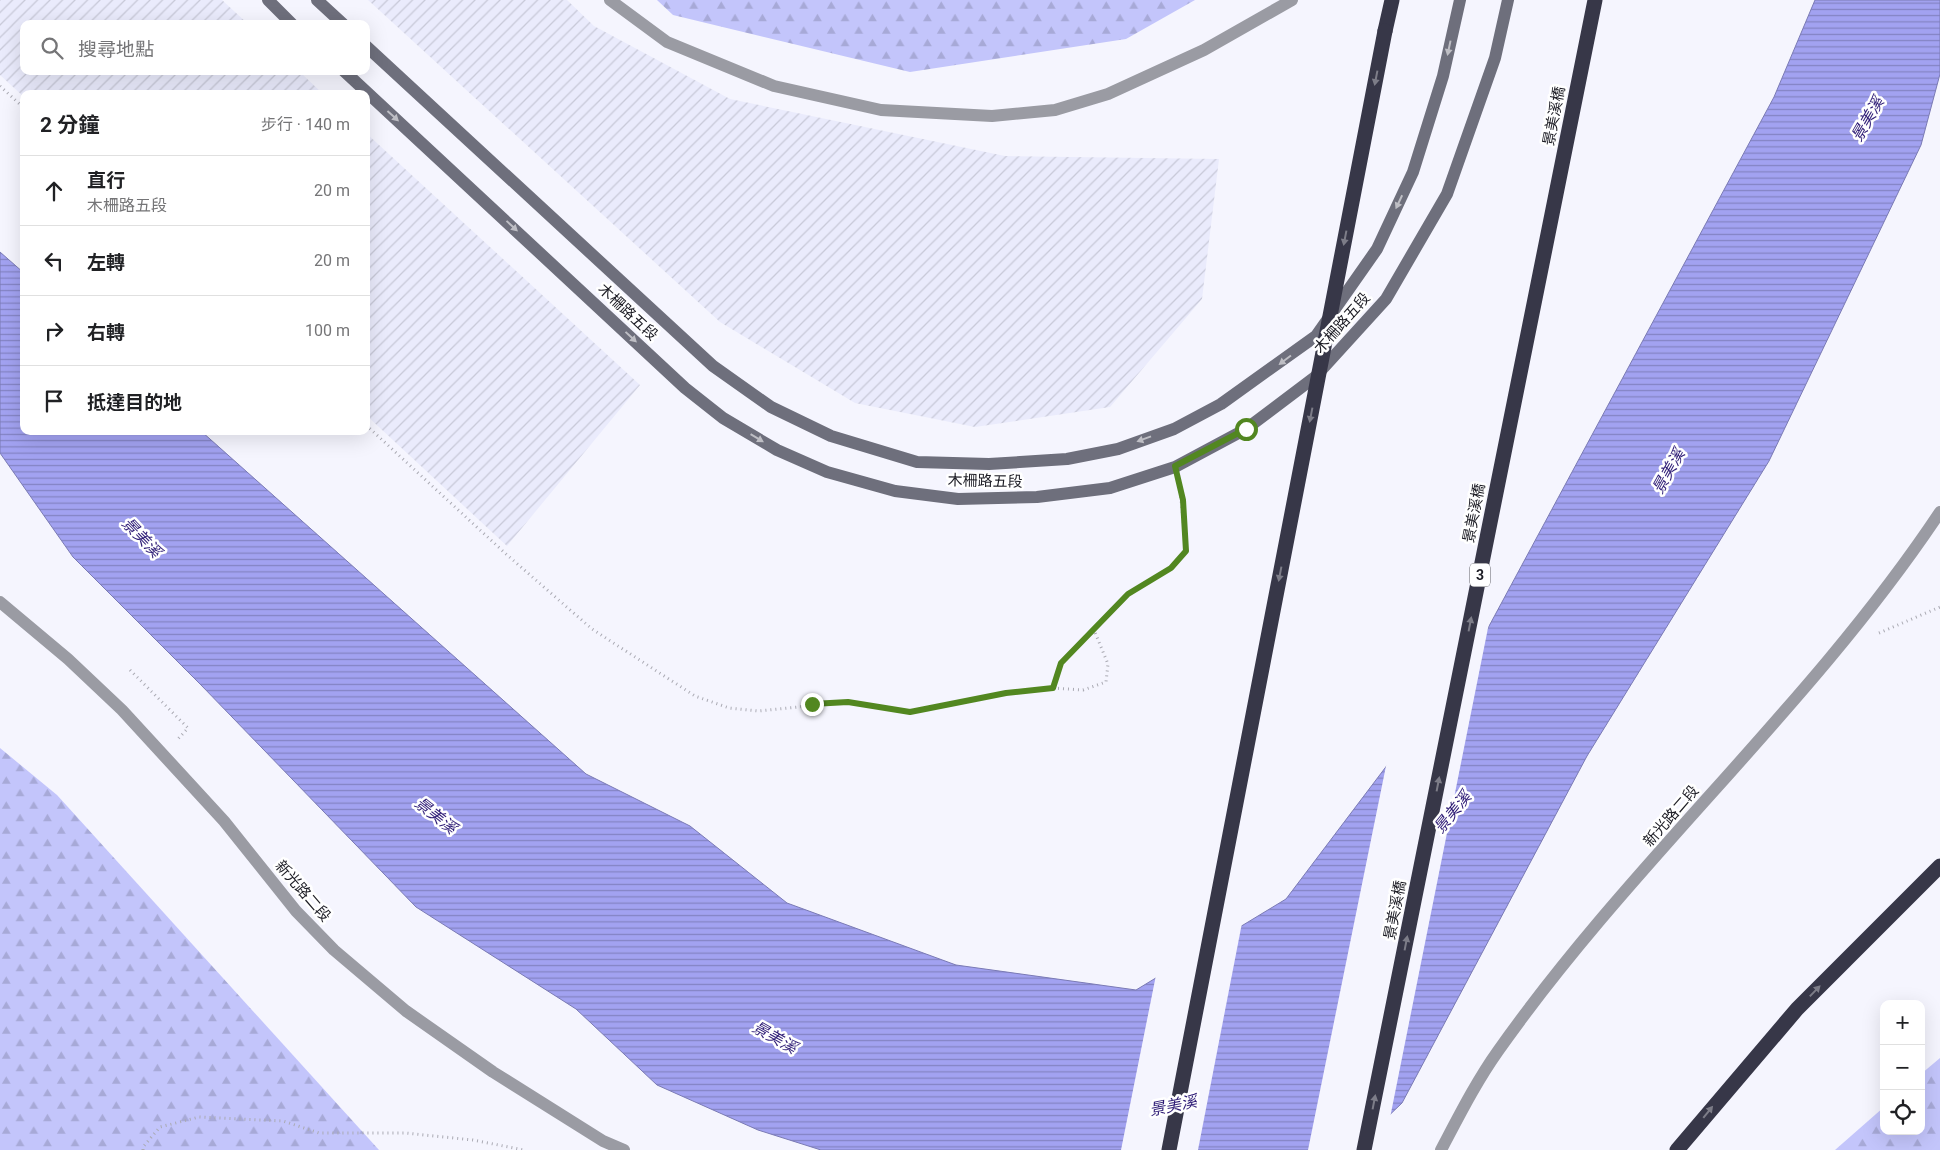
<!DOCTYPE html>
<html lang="zh-TW">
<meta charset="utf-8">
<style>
:root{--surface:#fff;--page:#f2f2f2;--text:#202124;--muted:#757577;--line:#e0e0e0}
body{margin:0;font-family:Roboto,"Noto Sans TC",sans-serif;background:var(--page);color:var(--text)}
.controls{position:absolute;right:15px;bottom:15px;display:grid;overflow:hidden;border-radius:10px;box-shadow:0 5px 20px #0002}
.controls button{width:45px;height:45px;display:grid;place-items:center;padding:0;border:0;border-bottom:1px solid var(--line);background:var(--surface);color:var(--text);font:25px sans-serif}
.stop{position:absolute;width:15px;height:15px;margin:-11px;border:4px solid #528720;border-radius:50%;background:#fff}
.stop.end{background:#528720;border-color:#fff;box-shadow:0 1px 5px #0008}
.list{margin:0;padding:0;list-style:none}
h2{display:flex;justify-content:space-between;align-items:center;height:65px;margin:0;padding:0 20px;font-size:21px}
h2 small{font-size:16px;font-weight:400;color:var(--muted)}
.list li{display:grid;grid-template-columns:32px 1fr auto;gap:15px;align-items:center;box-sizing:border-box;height:70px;padding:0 20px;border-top:1px solid var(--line)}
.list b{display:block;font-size:19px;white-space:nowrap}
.list p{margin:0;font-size:16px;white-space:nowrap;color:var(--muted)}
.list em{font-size:16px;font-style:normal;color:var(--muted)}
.icon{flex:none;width:28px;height:28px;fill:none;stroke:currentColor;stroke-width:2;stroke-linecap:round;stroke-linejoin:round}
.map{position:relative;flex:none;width:1940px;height:1150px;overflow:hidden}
.search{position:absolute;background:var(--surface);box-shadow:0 5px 20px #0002;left:20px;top:20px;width:350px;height:55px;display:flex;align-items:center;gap:12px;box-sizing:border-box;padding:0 18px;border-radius:10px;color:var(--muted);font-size:19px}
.panel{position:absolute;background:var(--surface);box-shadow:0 5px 20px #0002;left:20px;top:90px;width:350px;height:345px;border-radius:10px}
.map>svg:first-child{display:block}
.industrial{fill:url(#industrial-furrows)}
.forest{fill:url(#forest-firs)}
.water{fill:url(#water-rules);stroke:#7a7ab4}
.pier{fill:#f5f5fe}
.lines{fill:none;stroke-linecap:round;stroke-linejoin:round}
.path{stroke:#aaaab3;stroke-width:3;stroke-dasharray:1 4;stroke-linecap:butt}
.minor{stroke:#9a9ba3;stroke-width:12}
.tertiary{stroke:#9a9ba3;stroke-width:12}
.secondary{stroke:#6e6f7c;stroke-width:12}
.motorway{stroke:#373748;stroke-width:15}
.motorway-bridge{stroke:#373748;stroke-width:15}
.oneway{fill:#bebec4}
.oneway2{fill:#7d7d88}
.route{stroke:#528720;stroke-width:6}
.labels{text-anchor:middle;stroke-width:5;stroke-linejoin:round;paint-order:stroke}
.shield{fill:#fff;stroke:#606066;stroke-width:1}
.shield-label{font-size:14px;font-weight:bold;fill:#1c1c24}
.street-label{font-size:15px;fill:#1c1c24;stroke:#fff}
.water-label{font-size:16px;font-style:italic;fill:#2e1c76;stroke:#fff}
</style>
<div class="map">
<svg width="1940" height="1150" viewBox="0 0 1940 1150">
<defs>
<pattern id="industrial-furrows" width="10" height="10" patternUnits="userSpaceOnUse" patternTransform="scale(1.25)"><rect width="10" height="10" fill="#eaebfc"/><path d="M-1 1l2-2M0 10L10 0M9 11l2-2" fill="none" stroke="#c8c9d8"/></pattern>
<pattern id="forest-firs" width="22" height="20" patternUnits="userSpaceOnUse" patternTransform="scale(1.25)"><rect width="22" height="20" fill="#c3c5fb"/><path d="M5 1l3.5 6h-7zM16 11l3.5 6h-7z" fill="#a7a9d7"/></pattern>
<pattern id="water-rules" width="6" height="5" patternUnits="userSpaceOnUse" patternTransform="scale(1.25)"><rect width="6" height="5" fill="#a2a2f1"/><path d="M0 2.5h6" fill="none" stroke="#8383c3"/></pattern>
</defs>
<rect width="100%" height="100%" fill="#f5f5fe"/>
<g class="industrial">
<polygon points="0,0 222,0 248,24 24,24 24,71 299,71 323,94 24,94 24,97 0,75"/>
<polygon points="368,0 567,0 594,26 730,99 1005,156 1219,159 1202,299 1110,407 975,427 855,403 720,322"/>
<polygon points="366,133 640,385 507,546 366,415"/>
</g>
<g class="forest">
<polygon points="657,0 1195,0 1126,39 910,72 673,15"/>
<polygon points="0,748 57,795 379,1150 0,1150"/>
<polygon points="1940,1058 1940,1150 1835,1150 1884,1107 1884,1131 1921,1131 1921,1074"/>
</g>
<polygon class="water" points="1815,0 1940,0 1940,74 1921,145 1769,461 1587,756 1402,1103 1353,1150 821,1150 758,1130 657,1085 576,1009 416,907 201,685 73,557 0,453 0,252 24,273 24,431 201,431 586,774 690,826 787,903 956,965 1136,990 1286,899 1481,641 1774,97"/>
<g class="pier">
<polygon points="1490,618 1390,1118 1356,1150 1308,1150 1387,761 1478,640"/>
<polygon points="1242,923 1198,1150 1121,1150 1156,975"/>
</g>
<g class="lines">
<g class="path">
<polyline points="0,86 24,108"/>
<polyline points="366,425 506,554 592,629 695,696 729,708 759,711 848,702 910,712 1006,693 1053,688 1061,663 1128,593 1171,568 1186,551 1180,489"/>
<polyline points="1879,633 1940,607"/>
<polyline points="130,670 188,728 178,739"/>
<polyline points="1053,688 1083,690 1106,682 1108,664 1094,630"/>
<polyline points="143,1150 143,1147 160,1127 199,1117 283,1121 319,1133 405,1133 473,1140 524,1150"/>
</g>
<polyline class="minor" points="610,0 667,42 774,86 881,110 992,116 1055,110 1108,94 1204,50 1292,0"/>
<g class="tertiary">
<polyline points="0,602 68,659 122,710 224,821 296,911 334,950 406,1011 493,1072 603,1141 624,1150"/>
<path d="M1441 1150C1459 1116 1476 1082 1498 1051 1632 861 1811 706 1940 512"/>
</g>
<g class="secondary">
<polyline points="268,0 292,24"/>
<polyline points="317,0 343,24"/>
<polyline points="366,46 713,366 771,407 831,436 917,462 989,464 1067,459 1118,449 1174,429 1221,404 1316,336 1377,249 1413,172 1443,76 1460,0"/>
<polyline points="344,71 685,388 723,418 777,450 827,472 895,491 958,499 1037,497 1110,488 1175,467 1246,429 1315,377 1386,299 1447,194 1495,58 1508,0"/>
</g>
<g class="motorway">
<polyline points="1385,31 1392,0"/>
<polyline points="1364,1150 1595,0"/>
<polyline points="1677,1150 1797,1009 1940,866"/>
</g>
<polyline class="motorway-bridge" points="1169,1150 1385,31"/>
</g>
<defs><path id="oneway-solid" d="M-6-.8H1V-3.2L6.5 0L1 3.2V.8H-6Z" transform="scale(1.25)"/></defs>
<g class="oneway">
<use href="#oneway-solid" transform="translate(1449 48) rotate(102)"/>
<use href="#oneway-solid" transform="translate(393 116) rotate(42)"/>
<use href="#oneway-solid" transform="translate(1399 202) rotate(115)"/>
<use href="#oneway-solid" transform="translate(512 226) rotate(43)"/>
<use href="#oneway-solid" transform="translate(631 337) rotate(43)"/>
<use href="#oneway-solid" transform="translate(1285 360) rotate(143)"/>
<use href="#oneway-solid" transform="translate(757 438) rotate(31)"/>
<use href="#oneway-solid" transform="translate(1144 439) rotate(160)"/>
</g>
<g class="oneway2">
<use href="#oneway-solid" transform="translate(1376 78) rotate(101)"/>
<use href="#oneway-solid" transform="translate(1345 238) rotate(101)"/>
<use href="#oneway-solid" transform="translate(1311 415) rotate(101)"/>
<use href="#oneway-solid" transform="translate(1280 574) rotate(101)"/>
<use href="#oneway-solid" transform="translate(1470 624) rotate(-79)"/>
<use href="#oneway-solid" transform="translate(1438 784) rotate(-79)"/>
<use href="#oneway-solid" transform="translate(1406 943) rotate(-79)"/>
<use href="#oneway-solid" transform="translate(1815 991) rotate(-46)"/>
<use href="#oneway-solid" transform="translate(1374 1102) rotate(-79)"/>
<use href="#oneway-solid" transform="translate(1708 1112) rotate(-51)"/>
</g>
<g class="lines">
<polyline class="route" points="812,704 848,702 910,712 1006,693 1053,688 1061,663 1128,594 1171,568 1186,551 1183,500 1175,466 1246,429"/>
</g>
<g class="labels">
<rect class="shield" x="1470" y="563.5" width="20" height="23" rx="4"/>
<g class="shield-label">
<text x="1480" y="580">3</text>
</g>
<g class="street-label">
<text transform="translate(1554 116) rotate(-79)" y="5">景美溪橋</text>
<text transform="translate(628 312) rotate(43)" y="5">木柵路五段</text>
<text transform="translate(1342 323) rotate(-48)" y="5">木柵路五段</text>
<text transform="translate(985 481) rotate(1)" y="5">木柵路五段</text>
<text transform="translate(1474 513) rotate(-79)" y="5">景美溪橋</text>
<text transform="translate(1671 816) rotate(-49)" y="5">新光路二段</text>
<text transform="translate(303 891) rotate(49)" y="5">新光路二段</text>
<text transform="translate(1395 910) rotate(-79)" y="5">景美溪橋</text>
</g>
<g class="water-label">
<text transform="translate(1867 119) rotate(-60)" y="6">景美溪</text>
<text transform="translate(1668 471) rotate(-61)" y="6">景美溪</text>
<text transform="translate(142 537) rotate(46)" y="6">景美溪</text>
<text transform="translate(1452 812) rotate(-51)" y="6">景美溪</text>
<text transform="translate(436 815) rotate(38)" y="6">景美溪</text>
<text transform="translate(775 1037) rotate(29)" y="6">景美溪</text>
<text transform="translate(1173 1105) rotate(-11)" y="6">景美溪</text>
</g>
</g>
</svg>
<div class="controls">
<button>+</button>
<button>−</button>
<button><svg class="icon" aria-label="locate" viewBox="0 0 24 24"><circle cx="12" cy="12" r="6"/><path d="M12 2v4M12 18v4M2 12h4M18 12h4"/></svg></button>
</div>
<div class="stop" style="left:1246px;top:429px"></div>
<div class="stop end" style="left:812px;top:704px"></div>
<div class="search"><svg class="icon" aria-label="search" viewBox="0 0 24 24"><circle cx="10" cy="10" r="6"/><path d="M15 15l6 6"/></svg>搜尋地點</div>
<section class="panel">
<h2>2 分鐘<small>步行 · 140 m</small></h2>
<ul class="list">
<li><svg class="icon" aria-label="ahead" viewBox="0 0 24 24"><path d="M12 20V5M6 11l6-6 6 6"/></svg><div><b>直行</b><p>木柵路五段</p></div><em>20 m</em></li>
<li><svg class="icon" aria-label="left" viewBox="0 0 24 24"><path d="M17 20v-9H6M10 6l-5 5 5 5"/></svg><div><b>左轉</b></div><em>20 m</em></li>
<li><svg class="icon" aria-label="right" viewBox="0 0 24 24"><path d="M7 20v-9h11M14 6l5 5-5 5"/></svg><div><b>右轉</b></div><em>100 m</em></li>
<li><svg class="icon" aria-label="arrive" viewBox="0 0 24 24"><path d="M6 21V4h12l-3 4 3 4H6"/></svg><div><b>抵達目的地</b></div></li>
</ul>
</section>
</div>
